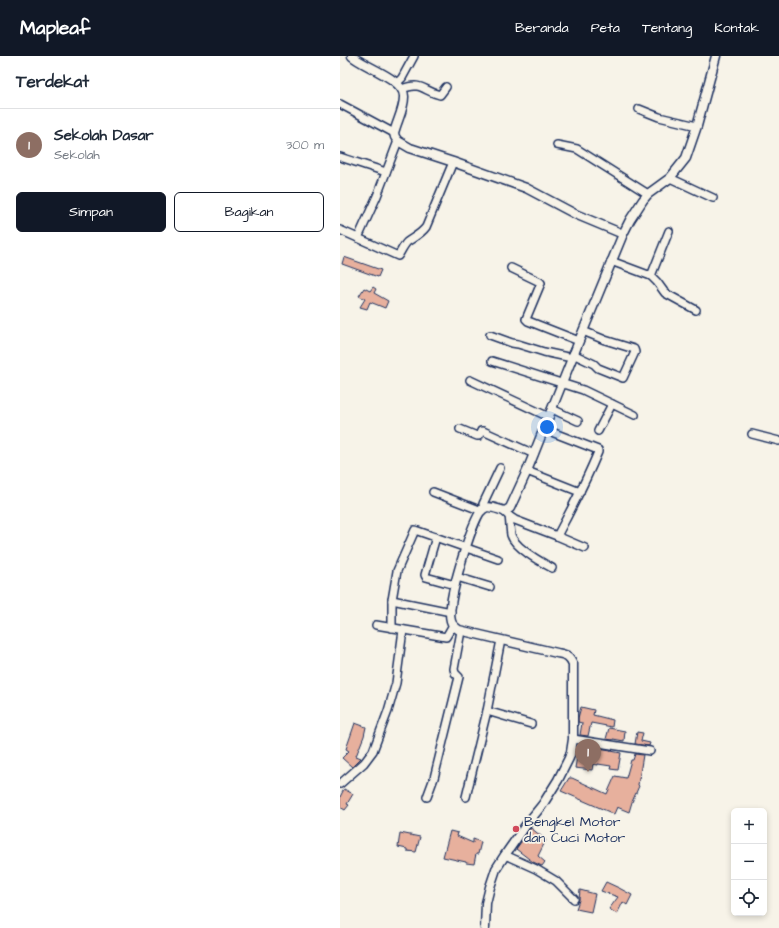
<!DOCTYPE html>
<html lang="id">
<meta charset="utf-8">
<style>
:root{--surface:#fff;--page:#f6f6f7;--text:#1f2937;--muted:#747a83;--line:#e0e1e3;--accent:#111827}
body{margin:0;font-family:"Architects Daughter",sans-serif;background:var(--page);color:var(--text)}
.controls{position:absolute;right:12px;bottom:12px;display:grid;overflow:hidden;border-radius:6px;box-shadow:0 2px 6px #0003}
.controls button{width:36px;height:36px;display:grid;place-items:center;padding:0;border:0;border-bottom:1px solid var(--line);background:var(--surface);color:var(--text);font:20px sans-serif}
.you{position:absolute;left:207px;top:371px;width:14px;height:14px;margin:-10px;border:3px solid #fff;border-radius:50%;background:#1a73e8;box-shadow:0 0 0 6px #1a73e833}
.badge{display:grid;place-items:center;width:26px;height:26px;border-radius:50%;background:var(--accent);color:#fff;font-size:13px;font-weight:700}
.pin{position:absolute;translate:-50% -33px;filter:drop-shadow(0 1px 2px #0008)}
.pin::after{content:'';position:absolute;top:21px;width:14px;height:12px;background:inherit;clip-path:polygon(0 0,100% 0,50% 100%)}
.list{margin:0;padding:0;list-style:none}
h2{display:flex;justify-content:space-between;align-items:center;height:52px;margin:0;padding:0 16px;font-size:17px}
h2 small{font-size:13px;font-weight:400;color:var(--muted)}
.list li{display:grid;grid-template-columns:26px 1fr auto;gap:12px;align-items:center;box-sizing:border-box;height:72px;padding:0 16px;border-top:1px solid var(--line)}
.list b{display:block;font-size:15px;white-space:nowrap}
.list p{margin:0;font-size:13px;white-space:nowrap;color:var(--muted)}
.list em{font-size:13px;font-style:normal;color:var(--muted)}
.actions{display:flex;gap:8px;padding:12px 16px}
.actions a{flex:1;padding:9px 0;border:1px solid var(--accent);border-radius:6px;text-align:center;font-size:14px;color:var(--accent)}
.actions .main{background:var(--accent);color:#fff}
.icon{flex:none;width:22px;height:22px;fill:none;stroke:currentColor;stroke-width:2;stroke-linecap:round;stroke-linejoin:round}
.map{position:relative;flex:none;width:439px;height:872px;overflow:hidden}
header{display:flex;align-items:center;gap:24px;box-sizing:border-box;height:56px;padding:0 20px;background:var(--accent);color:#fff}
header strong{font-size:19px}
nav{display:flex;gap:22px;margin-inline-start:auto;font-size:14px}
main{display:flex}
aside{flex:1;background:var(--surface)}
.map>svg:first-child{display:block}
.building{fill:#e7b09d;stroke:#1b2f5e}
.lines{fill:none;stroke-linecap:round;stroke-linejoin:round}
.minor-casing{stroke:#1b2f5e;stroke-width:10}
.tertiary-casing{stroke:#1b2f5e;stroke-width:11}
.minor{stroke:#f7f3e8;stroke-width:7}
.tertiary{stroke:#f7f3e8;stroke-width:8}
.poi-dot{fill:#d1495b;stroke:#f7f3e8;stroke-width:1.5}
.labels{text-anchor:middle;stroke-width:3.5;stroke-linejoin:round;paint-order:stroke}
.poi-label{font-size:14px;fill:#1b2f5e;stroke:#f7f3e8;text-anchor:start}
</style>
<header>
<strong>Mapleaf</strong>
<nav><a>Beranda</a><a>Peta</a><a>Tentang</a><a>Kontak</a></nav>
</header>
<main>
<aside>
<h2>Terdekat<small></small></h2>
<ul class="list">
<li><span class="badge" style="background:#8d6e63">1</span><div><b>Sekolah Dasar</b><p>Sekolah</p></div><em>300 m</em></li>
</ul>
<div class="actions"><a class="main">Simpan</a><a>Bagikan</a></div>
</aside>
<div class="map">
<svg width="439" height="872" viewBox="0 0 439 872">
<rect width="100%" height="100%" fill="#f7f3e8"/>
<filter id="ink" filterUnits="userSpaceOnUse"><feTurbulence type="fractalNoise" baseFrequency=".025" numOctaves="2"/><feDisplacementMap in="SourceGraphic" scale="8" xChannelSelector="R" yChannelSelector="G"/><feConvolveMatrix kernelMatrix="1 2 1 2 8 2 1 2 1" color-interpolation-filters="sRGB"/></filter>
<g filter="url(#ink)">
<g class="building">
<polygon points="4,201 41,214 38,221 2,208"/>
<polygon points="33,231 36,233 34,237 48,245 45,252 30,246 27,253 20,251 25,243 19,240 24,232 30,235"/>
<polygon points="241,651 254,654 253,659 273,664 272,671 251,667 248,680 240,679 242,667 238,666 238,662"/>
<polygon points="15,667 26,671 24,680 16,700 21,702 12,711 2,702 9,695 6,693"/>
<polygon points="269,672 285,675 284,685 273,683 273,684 266,683"/>
<polygon points="297,676 303,677 301,685 310,687 309,690 295,688"/>
<polygon points="239,689 271,694 271,695 281,697 278,714 270,713 271,710 258,708 258,709 253,708 252,714 235,712"/>
<polygon points="295,698 303,699 298,729 299,730 292,746 289,756 277,751 274,758 221,735 229,722 232,722 267,738 275,720 286,722 291,704 293,704"/>
<polygon points="4,733 13,738 7,748 9,749 5,754 0,751 0,741"/>
<polygon points="191,772 206,784 198,800 205,806 202,810 193,806 176,793"/>
<polygon points="110,775 118,777 117,780 133,787 133,783 141,786 138,798 136,798 134,808 126,807 126,806 103,801"/>
<polygon points="60,777 80,781 76,796 67,795 67,793 58,791"/>
<polygon points="266,826 279,832 292,839 287,849 283,846 277,858 269,853 278,841 261,835"/>
<polygon points="240,834 255,838 251,856 236,853 239,844"/>
</g>
<g class="lines">
<defs>
<g id="minor">
<polyline points="57,27 62,22 74,0"/>
<path d="M62 33C82 25 83 35 100 39L106 31"/>
<polyline points="0,48 54,77"/>
<polyline points="299,53 319,61 357,70"/>
<polyline points="217,89 237,93 308,138"/>
<polyline points="0,101 46,116"/>
<polyline points="330,122 373,142"/>
<path d="M0 174 58 200C61 196 63 190 67 186 74 181 81 178 86 171L113 106"/>
<polyline points="18,182 37,140 58,85"/>
<polyline points="271,205 311,220 317,226 325,237 356,254"/>
<polyline points="171,212 200,226 201,227 186,263 188,265 239,285"/>
<polyline points="311,220 329,175"/>
<polyline points="150,279 172,287 178,288 204,296 232,302"/>
<polyline points="233,298 254,308 258,312 283,322 295,296 294,293 265,284 243,275"/>
<polyline points="152,305 243,334 295,359"/>
<polyline points="130,324 209,361"/>
<polyline points="212,353 238,365"/>
<polyline points="120,373 137,380 139,380 141,375 143,375 194,398"/>
<path d="M204 373 258 394V396C246 425 232 452 217 480"/>
<polyline points="258,375 272,348"/>
<polyline points="412,378 439,385"/>
<polyline points="187,415 240,436"/>
<polyline points="93,436 142,455"/>
<polyline points="144,453 143,448 160,412"/>
<polyline points="163,455 169,460 175,464 217,480 245,492"/>
<path d="M169 460C170 466 170 473 171 479 175 492 201 506 212 512"/>
<polyline points="96,481 85,519 86,521 115,529"/>
<polyline points="117,521 150,531"/>
<polyline points="52,544 111,556"/>
<polyline points="36,569 106,581 113,569"/>
<polyline points="52,572 52,544 57,515 75,474 158,503"/>
<polyline points="147,655 191,668"/>
<polyline points="233,683 310,695"/>
<polyline points="0,728 24,707 33,695 48,655 56,627 63,574"/>
<polyline points="87,741 94,722 119,621 115,617 114,613 121,575"/>
<polyline points="126,741 147,655 161,584"/>
<polyline points="165,799 196,813 216,825 234,843"/>
</g>
<g id="tertiary">
<path d="M12 0C24 11 65 23 64 41 64 53 57 65 54 77L55 81 58 85 70 92 113 106 186 132 235 158 283 178 239 285 187 415 170 452 165 455C159 454 150 449 144 452 133 458 112 535 111 550 110 554 110 561 111 565 112 569 116 572 119 574L217 597C226 599 229 599 233 608V683L231 696 229 702 218 724 203 748 186 769 165 799 156 813 150 831 146 847 145 872"/>
<polyline points="283,178 290,164 303,144 308,138 330,122 346,102 357,70 376,0"/>
</g>
</defs>
<use href="#minor" class="minor-casing"/>
<use href="#tertiary" class="tertiary-casing"/>
<use href="#minor" class="minor"/>
<use href="#tertiary" class="tertiary"/>
</g>
</g>
<circle class="poi-dot" cx="176" cy="773" r="4"/>
<g class="labels">
<g class="poi-label">
<text x="184" y="770">Bengkel Motor<tspan x="184" dy="16">dan Cuci Motor</tspan></text>
</g>
</g>
</svg>
<div class="controls">
<button>+</button>
<button>−</button>
<button><svg class="icon" aria-label="locate" viewBox="0 0 24 24"><circle cx="12" cy="12" r="6"/><path d="M12 2v4M12 18v4M2 12h4M18 12h4"/></svg></button>
</div>
<div class="you"></div>
<div class="pin badge" style="left:248px;top:716px;background:#8d6e63">1</div>
</div>
</main>
